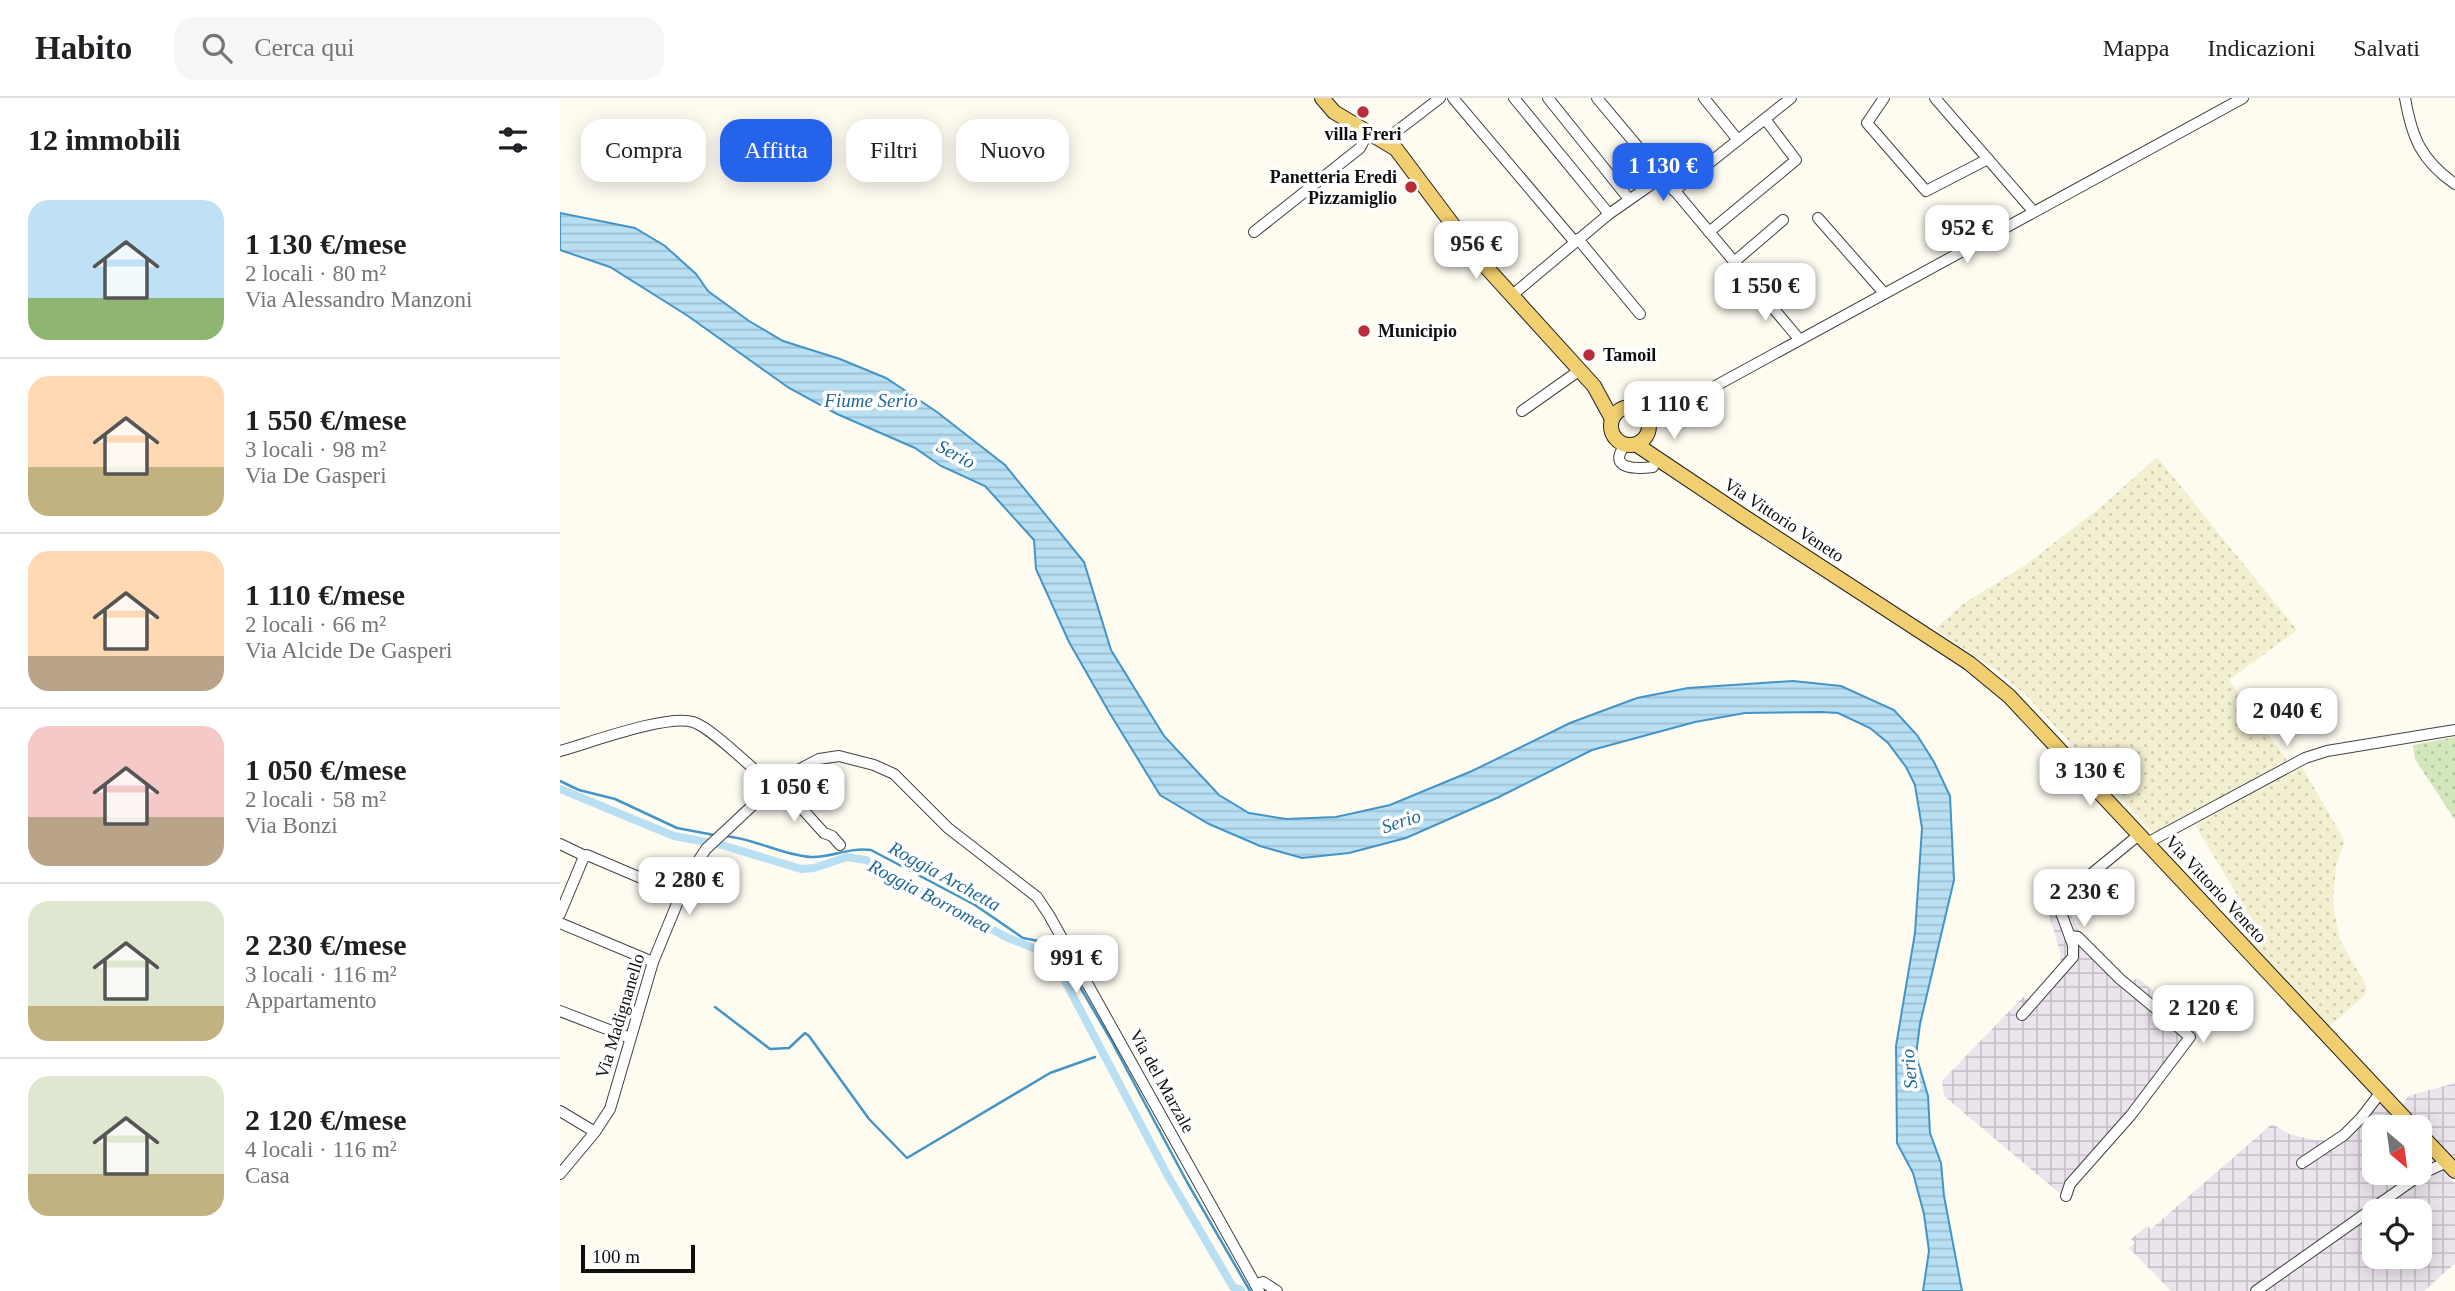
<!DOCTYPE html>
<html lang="it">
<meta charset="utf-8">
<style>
body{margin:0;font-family:"Times New Roman",serif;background:#f6f6f6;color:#202124;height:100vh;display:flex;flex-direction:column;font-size:26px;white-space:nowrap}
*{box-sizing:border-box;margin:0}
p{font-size:23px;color:#757577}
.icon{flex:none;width:38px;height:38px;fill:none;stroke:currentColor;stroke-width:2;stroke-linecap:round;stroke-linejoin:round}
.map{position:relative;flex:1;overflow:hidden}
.side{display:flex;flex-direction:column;background:#fff;width:560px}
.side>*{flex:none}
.hud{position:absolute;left:21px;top:21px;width:665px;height:63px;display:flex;gap:14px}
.needle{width:46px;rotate:151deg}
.buttons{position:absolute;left:1802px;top:1017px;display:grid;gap:14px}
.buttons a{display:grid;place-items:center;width:70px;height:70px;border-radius:14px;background:#fff;box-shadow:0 4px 18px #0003;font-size:35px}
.scale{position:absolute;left:21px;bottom:18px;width:114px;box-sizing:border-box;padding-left:7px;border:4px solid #0f0f0f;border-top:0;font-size:19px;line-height:24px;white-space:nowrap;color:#0f0f0f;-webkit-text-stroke:5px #fff;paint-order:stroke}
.price{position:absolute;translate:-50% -60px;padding:0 16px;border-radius:14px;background:#fff;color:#222;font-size:23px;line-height:46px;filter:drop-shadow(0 2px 4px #0008)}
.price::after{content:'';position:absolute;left:50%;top:42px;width:21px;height:16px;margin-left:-10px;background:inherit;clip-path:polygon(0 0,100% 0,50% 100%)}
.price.selected{background:#2563eb;color:#fff}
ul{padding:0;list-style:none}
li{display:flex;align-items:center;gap:21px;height:175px;padding:0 28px}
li+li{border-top:2px solid #e0e0e0}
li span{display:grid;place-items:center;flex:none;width:196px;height:140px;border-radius:21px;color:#555}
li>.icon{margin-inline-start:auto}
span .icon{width:84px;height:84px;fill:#fffc;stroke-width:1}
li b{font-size:30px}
h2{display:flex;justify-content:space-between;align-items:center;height:84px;padding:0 28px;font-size:30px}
.pill{padding:0 24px;border-radius:21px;background:#fff;box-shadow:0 4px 18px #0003;font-size:24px;line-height:63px}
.pill.selected{background:#2563eb;color:#fff}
header{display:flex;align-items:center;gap:42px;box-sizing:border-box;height:98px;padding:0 35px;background:#fff;border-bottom:2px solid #e0e0e0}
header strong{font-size:33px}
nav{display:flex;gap:38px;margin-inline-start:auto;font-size:24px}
.search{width:490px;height:63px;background:#f6f6f6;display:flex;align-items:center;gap:18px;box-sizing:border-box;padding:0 24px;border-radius:21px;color:#757577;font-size:26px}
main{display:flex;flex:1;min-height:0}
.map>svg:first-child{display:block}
.industrial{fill:url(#industrial-grid);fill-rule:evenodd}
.farmland{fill:url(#farmland-dots)}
.grass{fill:url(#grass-dots)}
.water{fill:url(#water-rules);stroke:#4495c6;stroke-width:2}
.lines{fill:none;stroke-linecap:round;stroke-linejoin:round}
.stream{stroke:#4495c6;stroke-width:2.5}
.canal{stroke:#b9dff3;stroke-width:8}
.minor-casing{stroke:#424242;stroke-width:12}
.major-casing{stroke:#202020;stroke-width:16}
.minor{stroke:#fff;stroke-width:10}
.major{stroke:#f1ce6f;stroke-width:14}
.poi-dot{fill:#b82e38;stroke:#fff;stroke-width:2.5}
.labels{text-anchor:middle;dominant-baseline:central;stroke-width:7;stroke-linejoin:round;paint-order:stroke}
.poi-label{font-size:18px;font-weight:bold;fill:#0f0f0f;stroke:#fff;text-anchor:start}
.street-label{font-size:18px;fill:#0f0f0f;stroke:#fff}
.water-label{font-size:19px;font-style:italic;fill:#1e679a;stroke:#fff}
</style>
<header>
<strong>Habito</strong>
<div class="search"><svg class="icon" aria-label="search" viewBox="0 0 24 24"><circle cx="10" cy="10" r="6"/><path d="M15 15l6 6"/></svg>Cerca qui</div>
<nav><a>Mappa</a><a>Indicazioni</a><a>Salvati</a></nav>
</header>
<main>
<section class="side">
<h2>12 immobili<svg class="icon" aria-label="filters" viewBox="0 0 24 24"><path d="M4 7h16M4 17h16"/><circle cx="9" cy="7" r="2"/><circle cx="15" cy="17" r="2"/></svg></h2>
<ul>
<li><span style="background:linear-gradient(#bfe0f5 70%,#8fb573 0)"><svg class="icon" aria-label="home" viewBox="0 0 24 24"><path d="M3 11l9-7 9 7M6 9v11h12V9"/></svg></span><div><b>1 130 €/mese</b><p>2 locali · 80 m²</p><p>Via Alessandro Manzoni</p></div></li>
<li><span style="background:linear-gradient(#ffd9b3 65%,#c2b280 0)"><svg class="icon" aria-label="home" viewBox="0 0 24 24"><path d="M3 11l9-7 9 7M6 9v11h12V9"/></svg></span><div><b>1 550 €/mese</b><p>3 locali · 98 m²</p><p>Via De Gasperi</p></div></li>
<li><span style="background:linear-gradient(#ffd9b3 75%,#b9a48a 0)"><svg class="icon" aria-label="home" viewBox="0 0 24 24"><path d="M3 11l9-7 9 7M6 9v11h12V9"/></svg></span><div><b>1 110 €/mese</b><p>2 locali · 66 m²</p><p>Via Alcide De Gasperi</p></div></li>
<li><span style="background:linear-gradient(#f6c9c9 65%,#b9a48a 0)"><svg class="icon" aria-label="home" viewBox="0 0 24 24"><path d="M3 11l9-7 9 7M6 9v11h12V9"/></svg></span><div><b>1 050 €/mese</b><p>2 locali · 58 m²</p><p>Via Bonzi</p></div></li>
<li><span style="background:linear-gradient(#dfe7d0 75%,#c2b280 0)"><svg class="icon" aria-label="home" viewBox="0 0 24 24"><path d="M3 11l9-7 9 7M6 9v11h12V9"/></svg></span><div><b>2 230 €/mese</b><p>3 locali · 116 m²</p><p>Appartamento</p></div></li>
<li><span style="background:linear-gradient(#dfe7d0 70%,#c2b280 0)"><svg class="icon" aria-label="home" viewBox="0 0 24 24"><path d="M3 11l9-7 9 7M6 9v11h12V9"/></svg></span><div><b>2 120 €/mese</b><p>4 locali · 116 m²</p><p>Casa</p></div></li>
</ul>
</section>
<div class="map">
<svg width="1895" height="1193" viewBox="0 0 1895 1193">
<defs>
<pattern id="industrial-grid" width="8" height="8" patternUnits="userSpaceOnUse" patternTransform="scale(1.75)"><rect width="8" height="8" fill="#ece4ed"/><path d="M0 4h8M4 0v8" fill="none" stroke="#c9c2ca"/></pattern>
<pattern id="farmland-dots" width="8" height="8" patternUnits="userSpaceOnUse" patternTransform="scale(1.75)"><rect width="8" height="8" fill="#f3f0d2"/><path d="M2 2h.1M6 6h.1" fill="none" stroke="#cfcdb3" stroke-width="1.8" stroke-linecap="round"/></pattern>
<pattern id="grass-dots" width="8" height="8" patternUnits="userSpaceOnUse" patternTransform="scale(1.75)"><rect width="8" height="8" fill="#d4e7bc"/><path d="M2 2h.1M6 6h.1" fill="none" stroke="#b5c5a0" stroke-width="1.8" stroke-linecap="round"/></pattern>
<pattern id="water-rules" width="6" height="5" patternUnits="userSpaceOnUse" patternTransform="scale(1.75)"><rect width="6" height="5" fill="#b9dff3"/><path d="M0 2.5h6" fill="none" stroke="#9ebecf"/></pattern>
</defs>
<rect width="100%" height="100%" fill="#fefbf1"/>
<!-- industrial -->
<g class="industrial">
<polygon points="1500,795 1508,801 1508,812 1518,831 1569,885 1578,880 1642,934 1619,957 1503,1098 1384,998 1382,983 1463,899 1471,901 1501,867 1500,854 1486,806"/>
<polygon points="1895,985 1895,1067 1841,1009 1848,998"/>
<path d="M1820 1003 1843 1029H1815V1074H1860V1047L1895 1085V1165L1864 1193H1611L1569 1150 1575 1145 1571 1141 1587 1128 1591 1131 1712 1026 1729 1036 1754 1042 1781 1043ZM1815 1113H1860V1158H1815Z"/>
</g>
<!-- farmland -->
<g class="farmland">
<polygon points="1597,359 1737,532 1669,582 1727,662 1594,736 1465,596 1433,570 1375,531 1403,506 1464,468 1541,409"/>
<polygon points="1742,669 1785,743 1776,767 1773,806 1780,842 1806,887 1806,896 1768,930 1680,837 1694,825 1635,727"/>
</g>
<!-- grass -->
<polygon class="grass" points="1895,639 1895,722 1855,661 1853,647"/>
<!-- water -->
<polygon class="water" points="0,115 75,130 105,148 136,176 148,193 189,223 223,243 280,261 326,280 377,314 445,367 524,464 551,552 604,638 659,697 689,715 726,721 776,719 830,707 912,673 1010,625 1077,600 1128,590 1233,583 1281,588 1334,612 1357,637 1374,664 1390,698 1394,782 1360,926 1356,957 1368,998 1370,1035 1381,1065 1384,1098 1402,1193 1363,1193 1369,1153 1364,1116 1353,1075 1337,1045 1336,948 1355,835 1362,730 1355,687 1346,669 1328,645 1310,630 1278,615 1260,614 1185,615 1135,624 1032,652 939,699 846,740 789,755 742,760 700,748 649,726 600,697 549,614 509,544 476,471 474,442 425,388 381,368 355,350 277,316 229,290 128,218 50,169 0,152"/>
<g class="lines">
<!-- stream -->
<g class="stream">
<polyline points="0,683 19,692 55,701 117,730 154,737"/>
<path d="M164 738C194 740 221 757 251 759 272 760 288 749 311 752L415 807 463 840 489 845 498 851 551 942 627 1084 690 1193"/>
<polyline points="155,909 210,951 229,950 245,935 249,938 309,1021 347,1060 490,975 535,959"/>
</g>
<!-- canal -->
<polyline class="canal" points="0,691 114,738 162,747 241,771 254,770 287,759 306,762 446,839 488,856 494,862 608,1078 673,1189 681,1192"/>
<!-- minor casing -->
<g class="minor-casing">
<g id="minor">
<polyline points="893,0 1014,143"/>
<polyline points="954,0 1049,116"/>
<polyline points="988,0 1069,101"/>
<polyline points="1037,0 1239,241"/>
<polyline points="1144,0 1178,42"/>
<polyline points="1324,0 1307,25 1366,93 1428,61"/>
<polyline points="1375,0 1473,113"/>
<path d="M1845 0C1852 40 1861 62 1895 86"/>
<polyline points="824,43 880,0"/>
<polyline points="1114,93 1231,0"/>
<polyline points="1258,120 1324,195"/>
<polyline points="694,134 800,50 808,35"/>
<polyline points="1149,134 1236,62 1205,21"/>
<polyline points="1018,141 1080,216"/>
<polyline points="1174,164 1223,122"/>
<polyline points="951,198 1049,116 1102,79"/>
<polyline points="1079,311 1111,310"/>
<polyline points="962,313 1020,272"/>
<polyline points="1090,326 1117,309 1683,0"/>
<path d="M1065 347C1046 372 1078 371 1093 369"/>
<path d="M0 653C29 645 107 616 133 624 150 629 186 665 202 678L212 683"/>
<polyline points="212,683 217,683 259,661 279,658 314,667 334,676 388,730 477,799 489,817 699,1193"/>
<polyline points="217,683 264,735 272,738 280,747"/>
<polyline points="1587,745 1745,660 1767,653 1895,632"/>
<polyline points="0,746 25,758"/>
<polyline points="0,816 23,761 27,757 121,797"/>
<polyline points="0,825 93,864"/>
<polyline points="0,913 70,940"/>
<polyline points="1462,917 1513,859 1513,847 1497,804 1580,736"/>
<polyline points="0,1013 35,1034"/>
<polyline points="1742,1065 1784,1037 1801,1020 1821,994"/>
<polyline points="0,1076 35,1034 50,1011 93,864 121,796 138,763 146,751 208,693 212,683"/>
<polyline points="1506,1098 1510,1086 1571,1017 1630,939 1560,881 1518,839 1510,838"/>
<polyline points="695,1186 703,1184 717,1193"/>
<polyline points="1696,1193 1863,1075 1887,1064"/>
</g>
</g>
<!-- major casing -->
<g class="major-casing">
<g id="major">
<polyline points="762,0 774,14 836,51 917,159 1034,288 1052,321"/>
<circle cx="1070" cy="328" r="19"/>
<polyline points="1077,347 1183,418 1409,565 1449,598 1853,1029"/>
<polyline points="1860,1036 1895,1073"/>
</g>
</g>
<!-- minor -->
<use href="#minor" class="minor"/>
<!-- major -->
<use href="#major" class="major"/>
</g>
<!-- markers -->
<g class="poi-dot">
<circle cx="803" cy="14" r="7"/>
<circle cx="851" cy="89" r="7"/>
<circle cx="804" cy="233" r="7"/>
<circle cx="1029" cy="257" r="7"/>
</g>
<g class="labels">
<!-- poi labels -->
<g class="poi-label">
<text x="803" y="36" text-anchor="middle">villa Freri</text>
<text x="837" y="79" text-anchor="end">Panetteria Eredi<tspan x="837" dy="21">Pizzamiglio</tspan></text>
<text x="818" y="233">Municipio</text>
<text x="1043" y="257">Tamoil</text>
</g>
<!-- street labels -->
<g class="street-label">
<text transform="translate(1224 422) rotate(33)">Via Vittorio Veneto</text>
<text transform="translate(1656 791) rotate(47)">Via Vittorio Veneto</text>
<text transform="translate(60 918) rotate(-73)">Via Madignanello</text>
<text transform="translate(602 983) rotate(61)">Via del Marzale</text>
</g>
<!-- water labels -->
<g class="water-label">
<text x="311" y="302">Fiume Serio</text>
<text transform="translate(396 356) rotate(28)">Serio</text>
<text transform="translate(841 723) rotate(-18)">Serio</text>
<text transform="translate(385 778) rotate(29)">Roggia Archetta</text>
<text transform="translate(370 798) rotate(28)">Roggia Borromea</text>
<text transform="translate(1349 971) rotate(-95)">Serio</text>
</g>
</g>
</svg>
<div class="buttons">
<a><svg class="needle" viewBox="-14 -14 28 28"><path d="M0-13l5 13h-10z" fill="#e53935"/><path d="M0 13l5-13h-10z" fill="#757577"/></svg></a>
<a><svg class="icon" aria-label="locate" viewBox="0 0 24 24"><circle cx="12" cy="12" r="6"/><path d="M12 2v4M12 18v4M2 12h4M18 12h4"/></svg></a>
</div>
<div class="scale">100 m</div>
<b class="price selected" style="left:1103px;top:105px">1 130 €</b>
<b class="price" style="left:1407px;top:167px">952 €</b>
<b class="price" style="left:916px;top:183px">956 €</b>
<b class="price" style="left:1205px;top:225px">1 550 €</b>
<b class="price" style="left:1114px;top:343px">1 110 €</b>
<b class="price" style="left:1727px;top:650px">2 040 €</b>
<b class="price" style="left:1530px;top:710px">3 130 €</b>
<b class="price" style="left:234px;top:726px">1 050 €</b>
<b class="price" style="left:129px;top:819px">2 280 €</b>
<b class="price" style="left:1524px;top:831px">2 230 €</b>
<b class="price" style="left:516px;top:897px">991 €</b>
<b class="price" style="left:1643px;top:947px">2 120 €</b>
<div class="hud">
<a class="pill">Compra</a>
<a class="pill selected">Affitta</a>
<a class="pill">Filtri</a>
<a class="pill">Nuovo</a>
</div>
</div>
</main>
